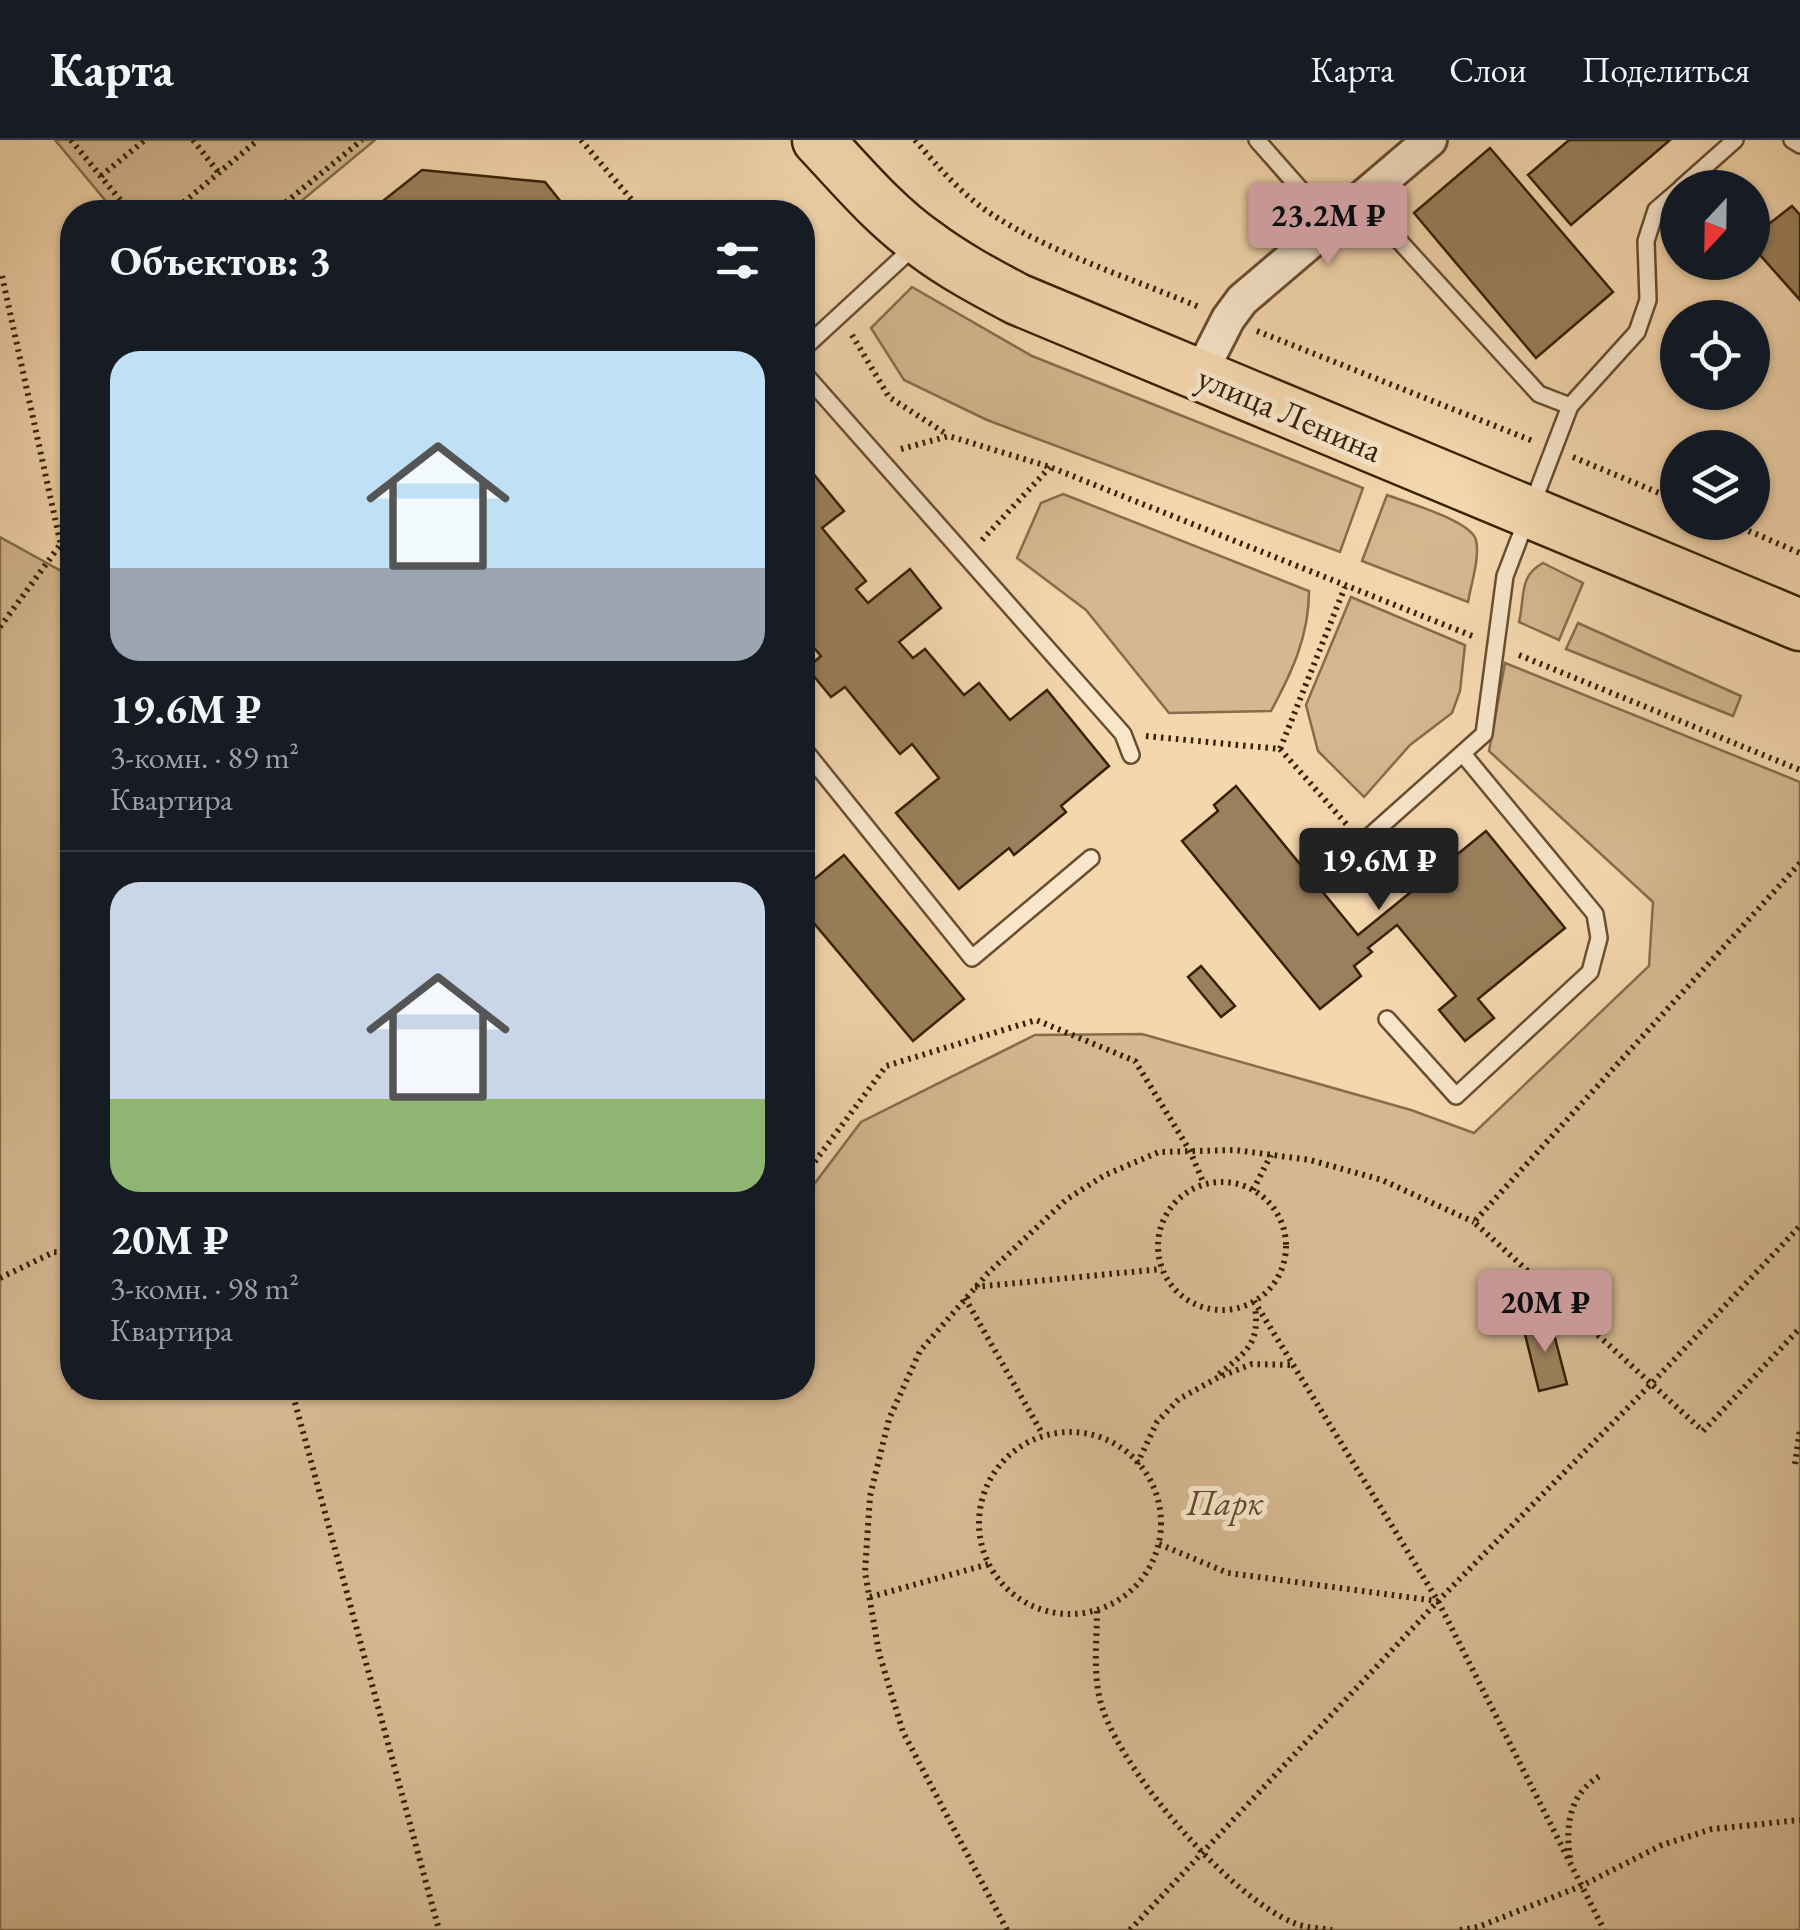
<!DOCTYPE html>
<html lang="ru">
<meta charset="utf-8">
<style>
body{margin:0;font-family:"EB Garamond",serif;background:#20242c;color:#f1f3f6;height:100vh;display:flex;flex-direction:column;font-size:38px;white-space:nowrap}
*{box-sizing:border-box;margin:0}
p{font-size:32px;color:#9ea1a6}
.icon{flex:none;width:55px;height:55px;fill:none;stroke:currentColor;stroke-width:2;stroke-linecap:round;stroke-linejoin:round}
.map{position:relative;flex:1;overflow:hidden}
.sheet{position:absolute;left:60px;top:60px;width:755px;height:1200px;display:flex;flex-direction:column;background:#171b24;border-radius:40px;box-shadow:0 2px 8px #0004}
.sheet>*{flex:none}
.needle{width:65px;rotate:202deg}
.controls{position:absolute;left:1660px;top:30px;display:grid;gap:20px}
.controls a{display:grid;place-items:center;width:110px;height:110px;border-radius:50%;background:#171b24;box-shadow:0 2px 8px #0004;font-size:50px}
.price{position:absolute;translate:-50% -85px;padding:0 22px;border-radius:10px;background:#c59692;color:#111;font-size:32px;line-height:65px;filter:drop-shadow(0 2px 5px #0008)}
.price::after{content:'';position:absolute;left:50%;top:60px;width:30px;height:22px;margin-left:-15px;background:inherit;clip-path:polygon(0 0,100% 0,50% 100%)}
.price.current{background:#222;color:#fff}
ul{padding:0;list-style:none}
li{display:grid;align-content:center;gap:20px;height:530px;padding:0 50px}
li+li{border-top:2px solid #363941}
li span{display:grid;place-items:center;height:310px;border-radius:30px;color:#555}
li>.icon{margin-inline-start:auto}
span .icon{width:180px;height:180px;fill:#fffc;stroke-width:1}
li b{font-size:42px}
h2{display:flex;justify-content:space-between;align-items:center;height:120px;padding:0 50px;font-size:42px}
header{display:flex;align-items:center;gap:60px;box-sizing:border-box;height:140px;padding:0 50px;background:#171b24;border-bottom:2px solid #363941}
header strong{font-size:48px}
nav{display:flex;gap:55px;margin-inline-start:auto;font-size:35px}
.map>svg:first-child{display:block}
.green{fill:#d5b891;stroke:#876c4c;stroke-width:2.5}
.building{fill:#9b805d;stroke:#392106;stroke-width:2.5}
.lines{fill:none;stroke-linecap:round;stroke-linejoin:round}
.service-casing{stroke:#684e30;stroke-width:20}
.minor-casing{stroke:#684e30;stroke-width:38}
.primary-casing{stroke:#392106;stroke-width:55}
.path{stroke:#392106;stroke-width:6;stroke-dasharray:2.5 5;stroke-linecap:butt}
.service{stroke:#f8e5ca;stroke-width:15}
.minor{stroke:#f8e5ca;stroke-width:32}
.primary{stroke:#f5d7ae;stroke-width:50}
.labels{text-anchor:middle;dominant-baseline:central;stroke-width:10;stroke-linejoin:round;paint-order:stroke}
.street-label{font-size:35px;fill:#392106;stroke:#f8e5ca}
.park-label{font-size:35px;font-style:italic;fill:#604729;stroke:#f8e5ca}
</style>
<header>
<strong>Карта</strong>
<nav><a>Карта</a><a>Слои</a><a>Поделиться</a></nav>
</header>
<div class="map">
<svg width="1800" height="1790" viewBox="0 0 1800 1790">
<rect width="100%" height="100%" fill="#f5d7ae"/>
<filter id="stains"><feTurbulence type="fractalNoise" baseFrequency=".002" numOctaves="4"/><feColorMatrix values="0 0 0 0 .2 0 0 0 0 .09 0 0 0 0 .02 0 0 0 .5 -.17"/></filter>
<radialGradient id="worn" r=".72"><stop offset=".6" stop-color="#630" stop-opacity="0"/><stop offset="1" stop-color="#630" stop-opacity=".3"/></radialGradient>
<!-- green -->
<g class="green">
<polygon points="55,0 375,0 288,72 115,72"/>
<polygon points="912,147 1032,216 1363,348 1340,412 987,280 904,240 871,188"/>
<path d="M1063 354 1309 451C1309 496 1292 532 1271 571L1169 573 1086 470 1017 418 1041 363Z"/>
<path d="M1387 355C1406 362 1471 381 1476 400 1480 418 1471 444 1468 462L1362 421Z"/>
<polygon points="0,397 72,437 72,1248 802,1248 803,1059 861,982 1035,895 1142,894 1411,970 1474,993 1649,826 1653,762 1489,611 1505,523 1800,642 1800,1790 0,1790"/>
<path d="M1543 423 1583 443 1559 500 1519 482C1525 459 1518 436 1543 423Z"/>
<polygon points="1351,457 1465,505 1460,551 1452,573 1410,605 1364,657 1318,611 1306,565"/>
<polygon points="1578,483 1741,556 1733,576 1566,509"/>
</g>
<!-- building -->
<g class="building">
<polygon points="1569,0 1670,0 1571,85 1528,35"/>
<polygon points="1490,8 1613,152 1536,218 1414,73"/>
<polygon points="422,30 545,42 569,72 369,72"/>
<polygon points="1792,66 1800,75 1800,160 1752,106 1752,97"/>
<polygon points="802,320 844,371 822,388 866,441 856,449 868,463 910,429 941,468 899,502 913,518 925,509 964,555 979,543 1010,580 1047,550 1109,626 1061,666 1066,672 1014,715 1009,708 959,749 896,673 939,638 912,604 900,614 845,547 831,557 807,528 821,516 802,494"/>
<polygon points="1236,646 1358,795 1486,691 1565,788 1478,859 1494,878 1465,901 1439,870 1456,856 1397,785 1368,808 1372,812 1354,826 1361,836 1320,869 1182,701 1218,671 1214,665"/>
<polygon points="844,715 964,859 913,901 802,769 802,749"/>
<polygon points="1201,826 1235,866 1221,877 1188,837"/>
<polygon points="1550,1179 1567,1244 1539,1251 1523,1186"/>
</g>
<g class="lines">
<!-- service casing -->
<g class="service-casing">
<g id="service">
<polyline points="1257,0 1331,84"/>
<polyline points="1792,0 1800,5"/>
<polyline points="1681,48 1735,0"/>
<polyline points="1361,59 1539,254 1570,266"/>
<polyline points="802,210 917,104"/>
<polyline points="802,231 1123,594 1131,615"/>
<polyline points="802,607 972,818 1091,718"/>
<polyline points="1362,703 1484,594 1505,436 1570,266 1637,192 1648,160 1646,101 1656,70 1678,51"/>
<polyline points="1387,879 1456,956 1590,832 1599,798 1595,774 1463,614"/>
</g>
</g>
<!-- minor casing -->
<g class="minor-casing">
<polyline id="minor" points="1199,236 1228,179 1242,160 1430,0"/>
</g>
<!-- primary casing -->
<g class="primary-casing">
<path id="primary" d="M818 0C851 35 884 75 924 103 953 125 985 142 1017 159L1800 485"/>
</g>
<!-- path -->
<g class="path">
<polyline points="71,0 130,72"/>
<polyline points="193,0 219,33"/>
<polyline points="581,0 642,72"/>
<path d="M915 0C938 27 963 56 993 75 1049 112 1136 140 1199 167"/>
<polyline points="101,36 145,0"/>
<polyline points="172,72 258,0"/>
<polyline points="274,72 362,0"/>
<polyline points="2,136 72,456"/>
<polyline points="1257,191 1533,301"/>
<polyline points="852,195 889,257 948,295"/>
<polyline points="901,309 949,296 1050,327 1475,497"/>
<polyline points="1573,317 1678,361"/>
<polyline points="1728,382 1800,413"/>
<polyline points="982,400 1050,327"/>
<polyline points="0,487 60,405"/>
<polyline points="1519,515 1800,630"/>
<polyline points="1146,596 1280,609 1345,447"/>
<polyline points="1280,609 1348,686"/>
<polyline points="1800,723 1474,1082 1703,1291 1800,1188"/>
<polyline points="802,1029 813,1024 886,926 1036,880 1135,921 1190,1011 1204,1044"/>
<circle cx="1222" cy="1106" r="64"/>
<polyline points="1253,1050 1271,1015"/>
<polyline points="0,1138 54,1112 72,1113"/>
<polyline points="975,1147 1162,1129"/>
<polyline points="965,1158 1043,1295"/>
<polyline points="1254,1161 1438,1461 1604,1790"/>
<path d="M1219 1234C1246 1212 1260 1204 1255 1167"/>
<polyline points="291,1248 439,1790"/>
<circle cx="1070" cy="1383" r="91"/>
<polyline points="1137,1324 1157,1282 1179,1259 1219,1237 1252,1224 1290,1225"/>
<polyline points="1795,1324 1800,1290"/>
<polyline points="1159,1404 1228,1433 1437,1461"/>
<polyline points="870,1457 989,1424"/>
<path d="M1097 1471C1097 1502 1092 1539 1103 1570 1126 1636 1229 1756 1294 1783 1305 1788 1320 1788 1332 1790"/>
<path d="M1570 1718C1565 1683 1570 1652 1603 1634"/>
<polyline points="1007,1790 903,1592 879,1513 865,1432 870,1356 889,1279 920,1211 988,1133 1067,1059 1105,1035 1159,1012 1235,1010 1310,1020 1382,1040 1474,1082"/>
<polyline points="1130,1790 1438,1461 1652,1243 1800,1086"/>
<polyline points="1460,1790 1478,1787 1581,1746 1662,1705 1712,1689 1800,1680"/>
</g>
<!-- service -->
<use href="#service" class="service"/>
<!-- minor -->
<use href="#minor" class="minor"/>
<!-- primary -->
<use href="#primary" class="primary"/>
</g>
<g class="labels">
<!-- street labels -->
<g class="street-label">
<text transform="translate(1290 273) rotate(23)">улица Ленина</text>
</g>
<!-- park labels -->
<g class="park-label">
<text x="1225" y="1362">Парк</text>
</g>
</g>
<rect width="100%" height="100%" filter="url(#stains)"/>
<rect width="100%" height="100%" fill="url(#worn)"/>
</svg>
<div class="controls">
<a><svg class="needle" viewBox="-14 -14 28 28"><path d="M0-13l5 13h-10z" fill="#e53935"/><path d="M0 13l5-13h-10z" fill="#9ea1a6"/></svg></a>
<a><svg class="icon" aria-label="locate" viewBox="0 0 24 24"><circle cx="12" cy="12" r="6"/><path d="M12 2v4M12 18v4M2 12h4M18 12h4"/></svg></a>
<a><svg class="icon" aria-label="layers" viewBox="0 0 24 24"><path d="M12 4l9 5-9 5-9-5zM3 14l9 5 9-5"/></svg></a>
</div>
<b class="price" style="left:1328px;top:128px">23.2M ₽</b>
<b class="price current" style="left:1379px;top:773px">19.6M ₽</b>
<b class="price" style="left:1545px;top:1215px">20M ₽</b>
<section class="sheet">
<h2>Объектов: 3<svg class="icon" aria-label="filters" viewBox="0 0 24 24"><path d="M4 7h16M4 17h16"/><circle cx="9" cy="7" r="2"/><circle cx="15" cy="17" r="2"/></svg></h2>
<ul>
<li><span style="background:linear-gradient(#bfe0f5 70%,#9aa5b1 0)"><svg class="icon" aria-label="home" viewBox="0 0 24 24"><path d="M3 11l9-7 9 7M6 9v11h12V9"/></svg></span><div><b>19.6M ₽</b><p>3-комн. · 89 m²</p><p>Квартира</p></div></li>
<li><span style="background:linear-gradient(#c9d6e8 70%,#8fb573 0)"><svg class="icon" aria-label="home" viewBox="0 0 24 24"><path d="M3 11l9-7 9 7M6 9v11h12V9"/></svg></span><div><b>20M ₽</b><p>3-комн. · 98 m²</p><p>Квартира</p></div></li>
</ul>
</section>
</div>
